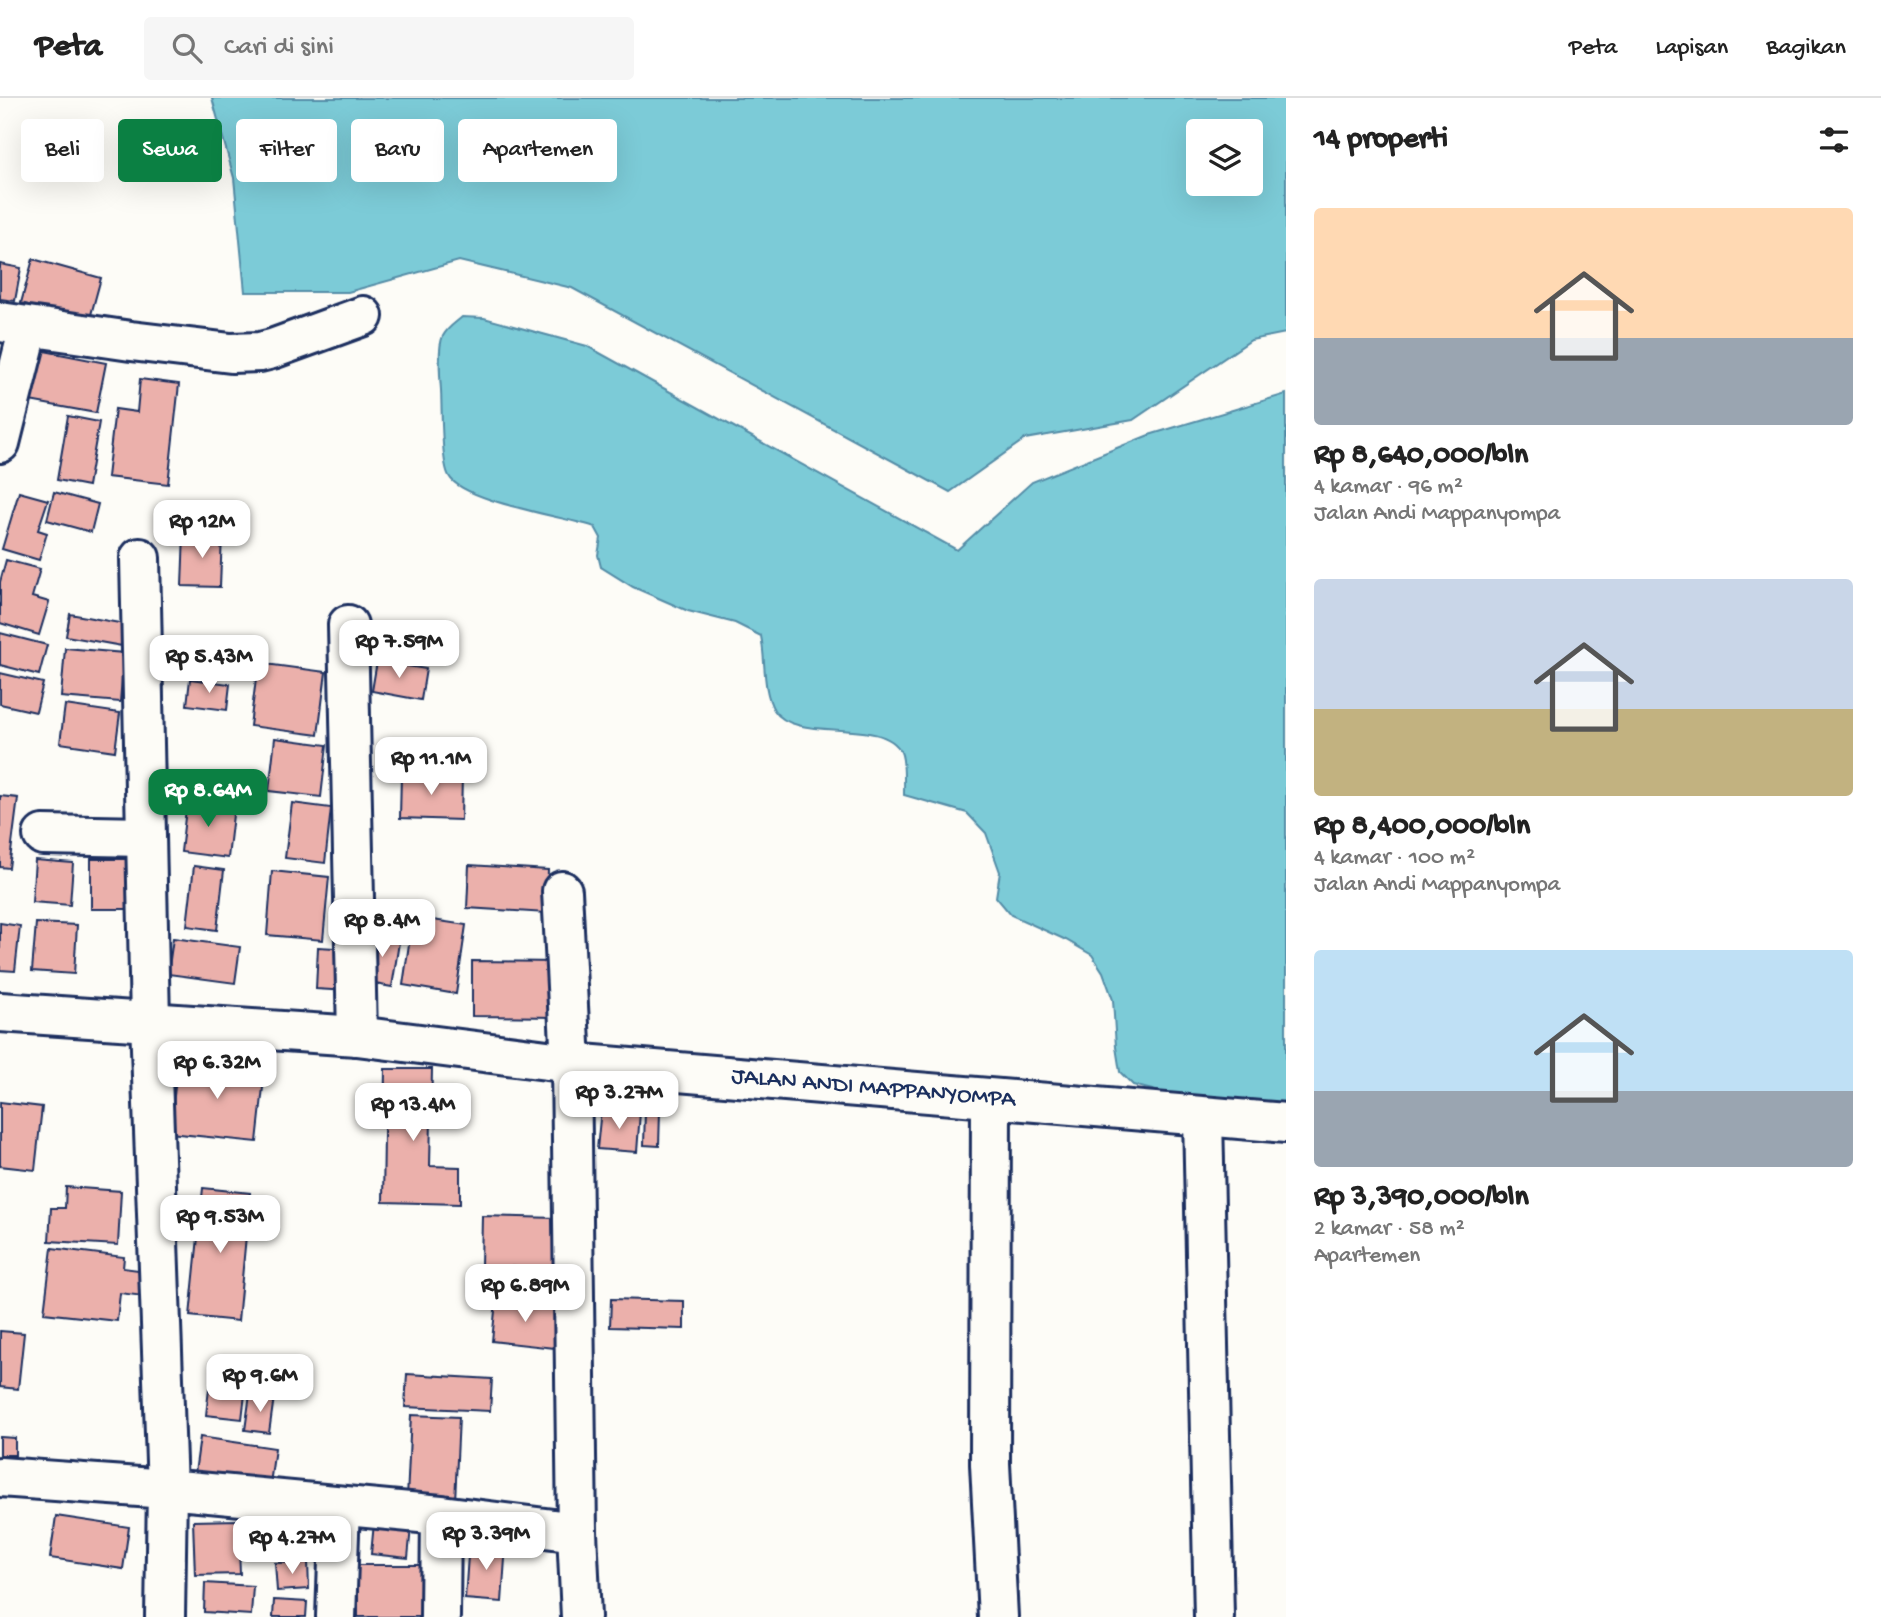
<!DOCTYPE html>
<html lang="id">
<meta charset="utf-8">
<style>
body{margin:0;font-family:"Gochi Hand",sans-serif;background:#f6f6f6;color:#222;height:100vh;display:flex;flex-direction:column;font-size:26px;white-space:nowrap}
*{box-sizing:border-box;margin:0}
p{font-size:23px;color:#767676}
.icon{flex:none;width:38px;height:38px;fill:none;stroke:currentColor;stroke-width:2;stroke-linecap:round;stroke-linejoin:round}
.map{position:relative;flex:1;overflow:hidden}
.side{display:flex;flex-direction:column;background:#fff;width:595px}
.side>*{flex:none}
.guide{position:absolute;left:21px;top:21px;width:665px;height:63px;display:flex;gap:14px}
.fabs{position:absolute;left:1186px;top:21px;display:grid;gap:14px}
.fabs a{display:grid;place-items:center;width:77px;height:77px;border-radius:7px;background:#fff;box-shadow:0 7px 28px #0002;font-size:35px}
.price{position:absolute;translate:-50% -60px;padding:0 16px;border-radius:14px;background:#fff;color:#222;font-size:23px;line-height:46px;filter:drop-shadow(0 2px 4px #0008)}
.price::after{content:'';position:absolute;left:50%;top:42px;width:21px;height:16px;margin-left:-10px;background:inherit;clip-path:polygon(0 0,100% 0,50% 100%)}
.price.selected{background:#0b8043;color:#fff}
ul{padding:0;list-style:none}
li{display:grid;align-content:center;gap:14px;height:371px;padding:0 28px}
li span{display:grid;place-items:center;height:217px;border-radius:7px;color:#555}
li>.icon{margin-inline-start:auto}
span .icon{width:126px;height:126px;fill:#fffc;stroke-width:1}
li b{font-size:30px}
h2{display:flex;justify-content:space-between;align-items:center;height:84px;padding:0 28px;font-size:30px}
.pill{padding:0 24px;border-radius:7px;background:#fff;box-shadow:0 7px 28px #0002;font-size:24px;line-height:63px}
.pill.selected{background:#0b8043;color:#fff}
header{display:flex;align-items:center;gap:42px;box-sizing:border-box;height:98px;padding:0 35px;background:#fff;border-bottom:2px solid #e0e0e0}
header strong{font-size:33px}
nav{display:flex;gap:38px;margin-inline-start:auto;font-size:24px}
.search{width:490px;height:63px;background:#f6f6f6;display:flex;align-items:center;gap:18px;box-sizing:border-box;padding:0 24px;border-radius:7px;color:#767676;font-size:26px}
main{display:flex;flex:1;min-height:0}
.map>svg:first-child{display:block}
.water{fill:#7ccbd7;stroke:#558da7;stroke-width:2;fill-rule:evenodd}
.building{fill:#ebb0ab;stroke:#1b2f5e;stroke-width:2}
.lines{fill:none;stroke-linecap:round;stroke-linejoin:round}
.minor-casing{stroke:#1b2f5e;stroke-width:44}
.minor{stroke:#fdfcf7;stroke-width:38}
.labels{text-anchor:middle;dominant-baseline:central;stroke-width:6;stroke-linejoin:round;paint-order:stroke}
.street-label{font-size:24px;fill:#1b2f5e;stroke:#fdfcf7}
</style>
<header>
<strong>Peta</strong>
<div class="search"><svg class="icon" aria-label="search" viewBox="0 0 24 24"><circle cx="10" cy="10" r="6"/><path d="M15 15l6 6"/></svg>Cari di sini</div>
<nav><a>Peta</a><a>Lapisan</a><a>Bagikan</a></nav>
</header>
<main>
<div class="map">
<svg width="1286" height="1519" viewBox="0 0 1286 1519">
<rect width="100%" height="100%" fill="#fdfcf7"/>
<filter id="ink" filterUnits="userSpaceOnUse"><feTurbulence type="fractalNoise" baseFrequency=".0143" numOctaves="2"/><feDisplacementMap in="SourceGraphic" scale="14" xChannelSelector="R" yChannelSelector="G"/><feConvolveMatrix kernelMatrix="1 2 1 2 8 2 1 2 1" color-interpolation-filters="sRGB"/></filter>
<g filter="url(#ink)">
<!-- water -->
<g class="water">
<path d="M212 0H1286V235L1251 242 1133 322 1025 341 950 394 572 190 459 163 348 194H245L234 80ZM1251 33V86H1199V33Z"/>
<path d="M462 219 484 220 587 248 957 452 1032 384 1149 337 1286 296V1007L1164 995 1133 987 1120 974 1116 949 1113 902 1103 874 1092 857 1066 842 1011 817 996 799 1000 774 986 735 967 715 904 697C904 687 905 662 901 654 883 617 795 646 774 612 762 591 766 562 761 538L735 525 688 513 633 489 601 469 598 457 601 440 595 429C565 419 462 403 449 378 441 364 442 309 441 292 440 280 438 247 443 238 447 230 455 225 462 219Z"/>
</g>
<!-- building -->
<g class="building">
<polygon points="33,161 101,180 89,224 21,205"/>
<polygon points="0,166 21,170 15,203 0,201"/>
<polygon points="34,251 106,265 96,315 24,302"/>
<polygon points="140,281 179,286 168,386 107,379 115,311 137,314"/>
<polygon points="68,318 99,324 88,388 57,382"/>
<polygon points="19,394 48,402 38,432 47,435 39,462 2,451"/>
<polygon points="54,394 98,406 91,434 47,422"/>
<polygon points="184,435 222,436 220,489 182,488"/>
<polygon points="6,462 40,471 32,499 49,504 39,537 0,525 0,484"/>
<polygon points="70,516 125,526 122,548 66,538"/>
<polygon points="0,535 47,547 39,577 0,567"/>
<polygon points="65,550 124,555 120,604 61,599"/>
<polygon points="377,563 426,571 421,602 372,593"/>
<polygon points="258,565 326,574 318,637 250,628"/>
<polygon points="0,575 43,585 36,614 0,606"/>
<polygon points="190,581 230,586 227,612 187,607"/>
<polygon points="65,607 120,615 115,653 60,645"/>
<polygon points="275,640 327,647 321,699 269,693"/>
<polygon points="401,676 462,678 461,722 400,720"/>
<polygon points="0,698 18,700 9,770 0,769"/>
<polygon points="187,702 234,708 228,760 181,754"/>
<polygon points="292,705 331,710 325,765 285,760"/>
<rect x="91" y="761" width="42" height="50"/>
<polygon points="35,762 73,765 70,807 32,804"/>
<polygon points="469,767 548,772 546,815 467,810"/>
<polygon points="194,768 224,772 217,832 187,828"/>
<polygon points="272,773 329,779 323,842 267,837"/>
<polygon points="413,819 466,827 456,896 403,887"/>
<polygon points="0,825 20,828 15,873 0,872"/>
<polygon points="36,825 77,827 74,876 32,873"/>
<polygon points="373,833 400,838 392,889 364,884"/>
<polygon points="173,840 240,849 235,885 168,876"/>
<polygon points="318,849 351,851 348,893 316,891"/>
<polygon points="472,863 557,864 557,919 472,918"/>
<polygon points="178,961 265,971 257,1044 170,1035"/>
<polygon points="385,971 432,971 430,1068 460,1069 460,1106 383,1104"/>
<polygon points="0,1004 42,1009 35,1072 0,1068"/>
<polygon points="601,1011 640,1014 637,1054 597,1051"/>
<polygon points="645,1013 660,1013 659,1048 644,1047"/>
<polygon points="66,1089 121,1093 118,1147 49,1143 51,1110 65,1110"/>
<polygon points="203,1090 250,1095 238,1223 190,1218"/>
<polygon points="482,1118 557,1120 555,1170 481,1168"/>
<polygon points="52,1150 124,1159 123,1170 146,1173 143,1198 120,1195 117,1223 44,1215"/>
<polygon points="611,1201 684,1203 684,1231 610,1229"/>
<polygon points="496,1203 559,1210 554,1250 492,1243"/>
<polygon points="0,1233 24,1235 18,1291 0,1289"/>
<polygon points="407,1276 492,1281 490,1313 405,1309"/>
<polygon points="209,1291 245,1296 242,1321 206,1317"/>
<polygon points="250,1296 274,1299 269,1335 245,1332"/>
<polygon points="411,1317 459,1319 455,1403 407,1400"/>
<polygon points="0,1339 15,1340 15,1357 0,1357"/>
<polygon points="200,1339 275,1350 270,1386 195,1375"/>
<polygon points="56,1418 129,1429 123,1471 50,1460"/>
<polygon points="238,1422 240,1476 195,1477 193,1423"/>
<polygon points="276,1424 310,1427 308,1457 272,1454"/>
<polygon points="374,1425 411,1429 408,1460 371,1456"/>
<polygon points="469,1443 506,1446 502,1504 465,1501"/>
<polygon points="308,1464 309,1491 277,1493 275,1465"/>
<rect x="358" y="1467" width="65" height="52"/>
<polygon points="205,1485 253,1488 251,1517 204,1514"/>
<polygon points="274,1502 307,1504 306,1519 273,1519"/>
</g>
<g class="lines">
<!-- minor casing -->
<g class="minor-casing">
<g id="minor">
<polyline points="0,224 131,243 231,255 260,254 272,251 363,218"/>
<polyline points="0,345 29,229"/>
<polyline points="140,460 150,923 167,1391 441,1417 577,1434 571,965 562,793"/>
<polyline points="348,527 357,938"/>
<polyline points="43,737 145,739"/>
<path id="s1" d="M0 914 357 938 571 965 1286 1025"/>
<polyline points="991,1001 990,1366 998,1519"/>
<polyline points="1203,1019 1214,1519"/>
<polyline points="0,1379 167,1391 165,1519"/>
<polyline points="577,1434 581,1519"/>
<polyline points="336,1519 340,1408"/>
<polyline points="440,1519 441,1417"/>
</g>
</g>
<!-- minor -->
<use href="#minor" class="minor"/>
</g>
</g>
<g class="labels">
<!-- street labels -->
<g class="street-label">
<text stroke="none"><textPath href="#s1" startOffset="877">JALAN ANDI MAPPANYOMPA</textPath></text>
</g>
</g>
</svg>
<div class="fabs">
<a><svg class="icon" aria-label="layers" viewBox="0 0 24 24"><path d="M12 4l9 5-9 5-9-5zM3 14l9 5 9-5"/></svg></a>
</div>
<b class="price" style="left:202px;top:462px">Rp 12M</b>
<b class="price" style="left:399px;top:582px">Rp 7.59M</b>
<b class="price" style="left:209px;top:597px">Rp 5.43M</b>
<b class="price" style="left:431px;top:699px">Rp 11.1M</b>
<b class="price selected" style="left:208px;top:731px">Rp 8.64M</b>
<b class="price" style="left:382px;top:861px">Rp 8.4M</b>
<b class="price" style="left:217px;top:1003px">Rp 6.32M</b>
<b class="price" style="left:619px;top:1033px">Rp 3.27M</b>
<b class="price" style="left:413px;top:1045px">Rp 13.4M</b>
<b class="price" style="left:220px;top:1157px">Rp 9.53M</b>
<b class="price" style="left:525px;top:1226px">Rp 6.89M</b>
<b class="price" style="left:260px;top:1316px">Rp 9.6M</b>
<b class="price" style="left:486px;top:1474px">Rp 3.39M</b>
<b class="price" style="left:292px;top:1478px">Rp 4.27M</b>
<div class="guide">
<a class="pill">Beli</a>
<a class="pill selected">Sewa</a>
<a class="pill">Filter</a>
<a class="pill">Baru</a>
<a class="pill">Apartemen</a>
</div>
</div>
<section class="side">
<h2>14 properti<svg class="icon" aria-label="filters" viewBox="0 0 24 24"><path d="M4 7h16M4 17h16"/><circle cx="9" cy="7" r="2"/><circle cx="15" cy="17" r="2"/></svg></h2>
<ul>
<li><span style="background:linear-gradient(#ffd9b3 60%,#9aa5b1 0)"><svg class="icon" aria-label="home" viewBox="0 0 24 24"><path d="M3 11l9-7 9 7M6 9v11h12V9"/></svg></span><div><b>Rp 8,640,000/bln</b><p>4 kamar · 96 m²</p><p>Jalan Andi Mappanyompa</p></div></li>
<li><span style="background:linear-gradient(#c9d6e8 60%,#c2b280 0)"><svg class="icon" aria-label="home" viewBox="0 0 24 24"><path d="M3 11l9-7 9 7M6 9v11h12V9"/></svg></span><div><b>Rp 8,400,000/bln</b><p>4 kamar · 100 m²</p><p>Jalan Andi Mappanyompa</p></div></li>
<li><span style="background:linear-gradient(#bfe0f5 65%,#9aa5b1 0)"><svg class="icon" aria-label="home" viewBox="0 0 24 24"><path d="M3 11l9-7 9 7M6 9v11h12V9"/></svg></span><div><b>Rp 3,390,000/bln</b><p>2 kamar · 58 m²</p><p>Apartemen</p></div></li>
</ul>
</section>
</main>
